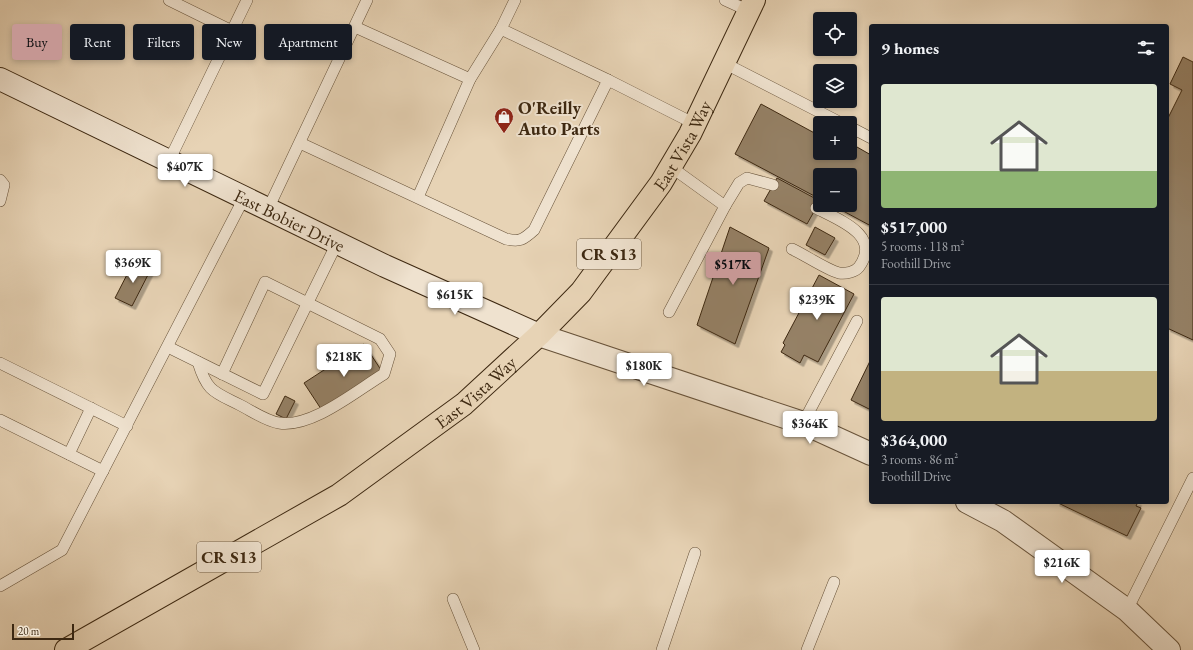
<!DOCTYPE html>
<meta charset="utf-8">
<style>
body{margin:0;font-family:"EB Garamond",serif;background:#20242c;color:#f1f3f6;height:100vh;display:flex;flex-direction:column;font-size:15px;white-space:nowrap}
*{box-sizing:border-box;margin:0}
p{font-size:13px;color:#9ea1a6}
.icon{flex:none;width:22px;height:22px;fill:none;stroke:currentColor;stroke-width:2;stroke-linecap:round;stroke-linejoin:round}
.map{position:relative;flex:1;overflow:hidden}
.side{position:absolute;left:869px;top:24px;width:300px;height:480px;display:flex;flex-direction:column;background:#171b24;border-radius:4px;box-shadow:0 2px 6px #0003}
.side>*{flex:none}
.banner{position:absolute;left:12px;top:24px;width:380px;height:36px;display:flex;gap:8px}
.controls{position:absolute;left:813px;top:12px;display:grid;gap:8px}
.controls a{display:grid;place-items:center;width:44px;height:44px;border-radius:4px;background:#171b24;box-shadow:0 2px 6px #0003;font-size:20px}
.scale{position:absolute;left:12px;bottom:10px;width:62px;box-sizing:border-box;padding-left:4px;border:2px solid #3d2811;border-top:0;font-size:11px;line-height:14px;white-space:nowrap;color:#3d2811;-webkit-text-stroke:3px #efe2cf;paint-order:stroke}
.price{position:absolute;translate:-50% -34px;padding:0 9px;border-radius:4px;background:#fff;color:#222;font-size:13px;line-height:26px;filter:drop-shadow(0 1px 2px #0008)}
.price::after{content:'';position:absolute;left:50%;top:24px;width:12px;height:9px;margin-left:-6px;background:inherit;clip-path:polygon(0 0,100% 0,50% 100%)}
.price.current{background:#c59692;color:#111}
ul{padding:0;list-style:none}
li{display:grid;align-content:center;gap:8px;height:212px;padding:0 12px}
li+li{border-top:1px solid #363941}
li span{display:grid;place-items:center;height:124px;border-radius:4px;color:#555}
li>.icon{margin-inline-start:auto}
span .icon{width:72px;height:72px;fill:#fffc;stroke-width:1}
li b{font-size:17px}
h2{display:flex;justify-content:space-between;align-items:center;height:48px;padding:0 12px;font-size:17px}
.tag{padding:0 14px;border-radius:4px;background:#171b24;box-shadow:0 2px 6px #0003;font-size:14px;line-height:36px}
.tag.current{background:#c59692;color:#111}
.map>svg:first-child{display:block}
.building{fill:#958166;stroke:#3d2811;filter:url(#shadow)}
.lines{fill:none;stroke-linecap:round;stroke-linejoin:round}
.service-casing{stroke:#68533a;stroke-width:12}
.tertiary-casing{stroke:#68533a;stroke-width:24}
.secondary-casing{stroke:#3d2811;stroke-width:24}
.primary-casing{stroke:#3d2811;stroke-width:24}
.service{stroke:#efe2cf;stroke-width:11}
.tertiary{stroke:#efe2cf;stroke-width:22}
.secondary{stroke:#efe2cf;stroke-width:22}
.primary{stroke:#e7d3b5;stroke-width:22}
.labels{text-anchor:middle;dominant-baseline:central;stroke-width:4;stroke-linejoin:round;paint-order:stroke}
.shield{fill:#efe2cf;stroke:#72604a;stroke-width:1}
.shield-label{font-size:17px;font-weight:bold;fill:#3d2811}
.poi-label{font-size:18px;font-weight:bold;fill:#3d2811;stroke:#efe2cf;text-anchor:start}
.street-label{font-size:18px;fill:#3d2811;stroke:#efe2cf}
</style>
<div class="map">
<svg width="1193" height="650" viewBox="0 0 1193 650">
<defs>
<filter id="shadow"><feDropShadow dx="3.5" dy="3.5" stdDeviation="0" flood-color="#0004"/></filter>
</defs>
<rect width="100%" height="100%" fill="#e7d3b5"/>
<filter id="stains"><feTurbulence type="fractalNoise" baseFrequency=".005" numOctaves="4"/><feColorMatrix values="0 0 0 0 .2 0 0 0 0 .09 0 0 0 0 .02 0 0 0 .5 -.17"/></filter>
<radialGradient id="worn" r=".72"><stop offset=".6" stop-color="#630" stop-opacity="0"/><stop offset="1" stop-color="#630" stop-opacity=".3"/></radialGradient>
<!-- building -->
<g class="building">
<polygon points="1183,57 1193,62 1193,340 1167,328 1167,120 1182,90 1170,84"/>
<polygon points="761,104 820,136 820,153 850,153 850,143 871,155 871,226 832,205 850,205 850,175 820,175 820,199 735,154"/>
<polygon points="777,178 820,201 807,224 764,201"/>
<polygon points="730,227 769,248 735,344 697,325"/>
<polygon points="815,227 835,238 825,255 806,245"/>
<polygon points="134,261 151,269 132,306 115,298"/>
<polygon points="819,275 854,294 818,362 804,355 800,363 781,352 785,345 783,343"/>
<polygon points="364,344 383,373 323,412 304,383"/>
<polygon points="871,359 871,410 851,400"/>
<polygon points="285,396 295,401 286,419 276,414"/>
<polygon points="1056,502 1138,502 1136,506 1141,508 1127,536"/>
</g>
<g class="lines">
<!-- service casing -->
<g class="service-casing">
<g id="service">
<polyline points="169,0 232,31"/>
<polyline points="515,0 501,29 608,80"/>
<polyline points="725,0 749,11"/>
<polyline points="355,27 470,79"/>
<polyline points="724,63 841,123"/>
<polyline points="850,127 871,138"/>
<path d="M300 143 506 239C520 242 523 240 534 230L608 80 695 124"/>
<polyline points="169,161 247,0"/>
<polyline points="0,180 4,185 0,201"/>
<polyline points="418,197 470,79 501,29"/>
<polyline points="725,206 739,183 747,178 773,185"/>
<polyline points="268,209 367,0"/>
<path d="M792 249C805 255 827 270 839 273 846 274 855 272 859 267 882 235 839 220 816 208"/>
<polyline points="669,312 725,206 671,167"/>
<polyline points="168,347 263,394 337,243"/>
<path d="M198 362C207 392 214 392 240 405 252 411 266 421 279 423 312 428 356 391 384 374L390 354 380 339 265 282 222 374"/>
<polyline points="0,363 127,426"/>
<polyline points="0,420 103,471"/>
<polyline points="803,423 857,321"/>
<polyline points="69,454 91,408"/>
<polyline points="0,586 62,550 244,198"/>
<polyline points="453,599 474,650"/>
<polyline points="1127,610 1193,478"/>
<polyline points="662,650 695,553"/>
<polyline points="807,650 834,582"/>
</g>
</g>
<!-- tertiary casing -->
<g class="tertiary-casing">
<g id="tertiary">
<polyline points="539,335 803,423 871,454"/>
<polyline points="967,502 1003,521 1127,610 1169,650"/>
</g>
</g>
<!-- secondary casing -->
<g class="secondary-casing">
<g id="secondary">
<path id="s1" d="M0 79 385 266 539 335"/>
</g>
</g>
<!-- primary casing -->
<g class="primary-casing">
<g id="primary">
<path id="s2" d="M66 650 339 495 464 404 539 335 581 292 661 183 690 134 754 0"/>
</g>
</g>
<!-- service -->
<use href="#service" class="service"/>
<!-- tertiary -->
<use href="#tertiary" class="tertiary"/>
<!-- secondary -->
<use href="#secondary" class="secondary"/>
<!-- primary -->
<use href="#primary" class="primary"/>
</g>
<!-- icons -->
<defs>
<g id="shop-pin" transform="scale(1)"><path d="M0 17L-7.5 6A9.5 9.5 0 1 1 7.5 6Z" fill="#8f2418" stroke="#efe2cf"/><path d="M-5-2.5h2.3a2.7 3.5 0 0 1 5.4 0H5L5.5 6h-11ZM-1.5-2.5h3a1.5 2.3 0 0 0-3 0Z" fill="#fff"/></g>
</defs>
<g fill-rule="evenodd">
<use href="#shop-pin" x="504" y="117"/>
</g>
<g class="labels">
<!-- shield labels -->
<g class="shield">
<rect x="577" y="239" width="64" height="30" rx="3"/>
<rect x="197" y="542" width="64" height="30" rx="3"/>
</g>
<g class="shield-label">
<text x="609" y="254">CR S13</text>
<text x="229" y="557">CR S13</text>
</g>
<!-- poi labels -->
<g class="poi-label">
<text x="518" y="107">O'Reilly<tspan x="518" dy="21">Auto Parts</tspan></text>
</g>
<!-- street labels -->
<g class="street-label">
<text stroke="none"><textPath href="#s2" startOffset="809">East Vista Way</textPath></text>
<text stroke="none"><textPath href="#s1" startOffset="322">East Bobier Drive</textPath></text>
<text stroke="none"><textPath href="#s2" startOffset="485">East Vista Way</textPath></text>
</g>
</g>
<rect width="100%" height="100%" filter="url(#stains)"/>
<rect width="100%" height="100%" fill="url(#worn)"/>
</svg>
<div class="controls">
<a><svg class="icon" aria-label="locate" viewBox="0 0 24 24"><circle cx="12" cy="12" r="6"/><path d="M12 2v4M12 18v4M2 12h4M18 12h4"/></svg></a>
<a><svg class="icon" aria-label="layers" viewBox="0 0 24 24"><path d="M12 4l9 5-9 5-9-5zM3 14l9 5 9-5"/></svg></a>
<a>+</a>
<a>−</a>
</div>
<div class="scale">20 m</div>
<b class="price" style="left:185px;top:188px">$407K</b>
<b class="price" style="left:133px;top:284px">$369K</b>
<b class="price current" style="left:733px;top:286px">$517K</b>
<b class="price" style="left:455px;top:316px">$615K</b>
<b class="price" style="left:817px;top:321px">$239K</b>
<b class="price" style="left:344px;top:378px">$218K</b>
<b class="price" style="left:644px;top:387px">$180K</b>
<b class="price" style="left:810px;top:445px">$364K</b>
<b class="price" style="left:1062px;top:584px">$216K</b>
<div class="banner">
<a class="tag current">Buy</a>
<a class="tag">Rent</a>
<a class="tag">Filters</a>
<a class="tag">New</a>
<a class="tag">Apartment</a>
</div>
<section class="side">
<h2>9 homes<svg class="icon" aria-label="filters" viewBox="0 0 24 24"><path d="M4 7h16M4 17h16"/><circle cx="9" cy="7" r="2"/><circle cx="15" cy="17" r="2"/></svg></h2>
<ul>
<li><span style="background:linear-gradient(#dfe7d0 70%,#8fb573 0)"><svg class="icon" aria-label="home" viewBox="0 0 24 24"><path d="M3 11l9-7 9 7M6 9v11h12V9"/></svg></span><div><b>$517,000</b><p>5 rooms · 118 m²</p><p>Foothill Drive</p></div></li>
<li><span style="background:linear-gradient(#dfe7d0 60%,#c2b280 0)"><svg class="icon" aria-label="home" viewBox="0 0 24 24"><path d="M3 11l9-7 9 7M6 9v11h12V9"/></svg></span><div><b>$364,000</b><p>3 rooms · 86 m²</p><p>Foothill Drive</p></div></li>
</ul>
</section>
</div>
